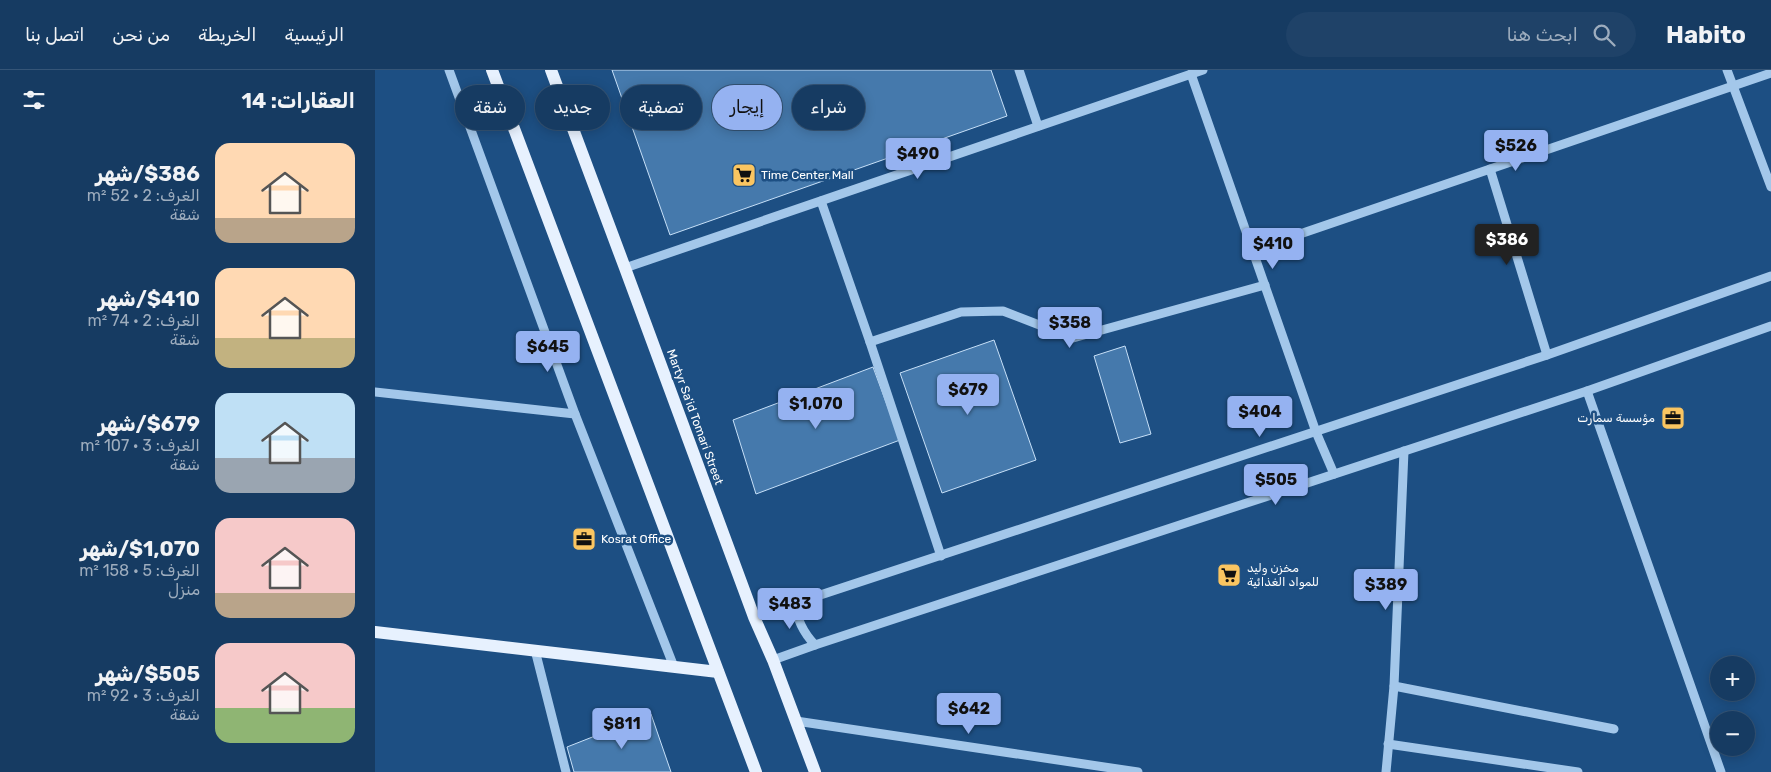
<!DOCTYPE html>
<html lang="ar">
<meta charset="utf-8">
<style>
body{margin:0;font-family:Rubik,Cairo,sans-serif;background:#1f4268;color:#f1f3f6;direction:rtl;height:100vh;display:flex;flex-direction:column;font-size:19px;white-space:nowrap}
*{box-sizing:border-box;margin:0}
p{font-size:16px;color:#9eadbe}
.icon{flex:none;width:28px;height:28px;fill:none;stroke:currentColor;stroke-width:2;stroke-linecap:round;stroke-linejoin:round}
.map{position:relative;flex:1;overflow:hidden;direction:ltr}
.drawer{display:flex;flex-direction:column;background:#163b62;width:375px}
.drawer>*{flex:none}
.guide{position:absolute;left:15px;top:15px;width:475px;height:45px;direction:rtl;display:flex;gap:10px}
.tools{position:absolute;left:1335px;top:586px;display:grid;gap:10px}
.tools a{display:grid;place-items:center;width:45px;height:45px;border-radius:50%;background:#163b62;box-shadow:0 2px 12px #0003,0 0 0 1px #355577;font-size:25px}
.price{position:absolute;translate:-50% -42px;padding:0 11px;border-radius:5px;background:#95b2f1;color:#111;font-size:16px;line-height:32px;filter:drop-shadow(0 1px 2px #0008)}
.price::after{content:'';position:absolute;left:50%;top:30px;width:15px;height:11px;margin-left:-8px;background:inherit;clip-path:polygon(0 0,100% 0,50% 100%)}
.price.selected{background:#222;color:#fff}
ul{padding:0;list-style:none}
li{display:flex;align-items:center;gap:15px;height:125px;padding:0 20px}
li span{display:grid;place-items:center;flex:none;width:140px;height:100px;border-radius:15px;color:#555}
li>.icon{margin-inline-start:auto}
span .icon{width:60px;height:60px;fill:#fffc;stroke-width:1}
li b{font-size:21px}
h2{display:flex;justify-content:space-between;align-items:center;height:60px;padding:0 20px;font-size:21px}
.tag{padding:0 18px;border-radius:22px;background:#163b62;box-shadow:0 2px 12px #0003,0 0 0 1px #355577;font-size:18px;line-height:45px}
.tag.selected{background:#95b2f1;color:#111}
header{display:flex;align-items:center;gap:30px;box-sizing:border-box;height:70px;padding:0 25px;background:#163b62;border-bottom:1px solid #355577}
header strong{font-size:24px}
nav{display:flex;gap:28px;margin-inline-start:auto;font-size:18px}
.search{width:350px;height:45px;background:#1f4268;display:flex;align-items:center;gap:12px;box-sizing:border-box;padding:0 18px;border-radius:28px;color:#9eadbe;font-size:19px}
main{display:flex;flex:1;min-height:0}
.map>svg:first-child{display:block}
.building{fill:#4579ac;stroke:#c7e0f8}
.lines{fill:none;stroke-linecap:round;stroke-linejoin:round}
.minor{stroke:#a3c7ea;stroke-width:9}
.major{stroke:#e7f1fe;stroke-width:12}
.labels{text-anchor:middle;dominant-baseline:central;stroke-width:5;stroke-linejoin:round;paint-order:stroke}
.poi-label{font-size:12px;fill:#fff;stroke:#1d4f83;text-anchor:start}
.street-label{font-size:12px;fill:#fff;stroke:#1d4f83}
</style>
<header>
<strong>Habito</strong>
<div class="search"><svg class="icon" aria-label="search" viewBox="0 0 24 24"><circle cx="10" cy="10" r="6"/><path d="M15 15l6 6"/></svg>ابحث هنا</div>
<nav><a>الرئيسية</a><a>الخريطة</a><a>من نحن</a><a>اتصل بنا</a></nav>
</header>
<main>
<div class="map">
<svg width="1396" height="702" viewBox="0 0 1396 702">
<rect width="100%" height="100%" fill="#1d4f83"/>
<!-- building -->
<g class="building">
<polygon points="237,0 616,0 632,46 295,165"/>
<polygon points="619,270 661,390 567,423 525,303"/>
<polygon points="750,276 776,364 745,373 719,286"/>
<polygon points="498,297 525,370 381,424 358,350"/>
<polygon points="276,644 296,702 199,702 192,677"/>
</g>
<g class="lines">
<!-- minor -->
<g class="minor">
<polyline points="74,0 200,344 299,597"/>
<polyline points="644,0 663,56"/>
<polyline points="1352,0 1396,117"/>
<polyline points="816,4 941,362 959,404"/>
<polyline points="1115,99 1172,285"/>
<polyline points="446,131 495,272 566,486"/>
<polyline points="878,180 1396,3"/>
<polyline points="250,198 828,0"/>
<polyline points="495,272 586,242 628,241 698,268 890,215"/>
<polyline points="1212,321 1346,702"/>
<polyline points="0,322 200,344"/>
<path d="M420 532C422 550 428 562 440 575"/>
<polyline points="379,547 1172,285 1396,206"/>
<polyline points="160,580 191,702"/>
<polyline points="398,590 440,575 1212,321 1396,256"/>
<polyline points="1019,616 1239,659"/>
<polyline points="421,651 763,702"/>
<polyline points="1013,674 1203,702"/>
<polyline points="1011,702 1019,616 1029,381"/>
</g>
<!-- major -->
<g class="major">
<polyline points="117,0 381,702"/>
<polyline points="176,0 250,198 379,547 398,590 440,702"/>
<polyline points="0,562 343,602"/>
</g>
</g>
<!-- icons -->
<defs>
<g id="supermarket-square" transform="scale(1.25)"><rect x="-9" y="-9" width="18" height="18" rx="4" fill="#fac561" stroke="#1d4f83"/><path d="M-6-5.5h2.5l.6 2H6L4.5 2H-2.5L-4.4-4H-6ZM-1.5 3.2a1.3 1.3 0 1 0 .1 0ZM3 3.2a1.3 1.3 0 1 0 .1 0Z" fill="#111"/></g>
<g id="office-square" transform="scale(1.25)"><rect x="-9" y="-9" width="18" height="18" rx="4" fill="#fac561" stroke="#1d4f83"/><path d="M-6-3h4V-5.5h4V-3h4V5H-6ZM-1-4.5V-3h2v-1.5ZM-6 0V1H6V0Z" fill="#111"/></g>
</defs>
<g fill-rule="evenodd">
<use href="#supermarket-square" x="369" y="105"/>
<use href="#office-square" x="1298" y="348"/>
<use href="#office-square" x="209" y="469"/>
<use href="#supermarket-square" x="854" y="505"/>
</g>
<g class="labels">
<!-- poi labels -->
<g class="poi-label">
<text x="386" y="105">Time Center Mall</text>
<text x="1280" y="348" text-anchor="end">مؤسسة سمارت</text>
<text x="226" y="469">Kosrat Office</text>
<text x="872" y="498">مخزن وليد<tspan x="872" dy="14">للمواد الغذائية</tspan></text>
</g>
<!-- street labels -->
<g class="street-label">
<text transform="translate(320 347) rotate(70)">Martyr Sa'id Tomari Street</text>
</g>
</g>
</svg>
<div class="tools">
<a>+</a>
<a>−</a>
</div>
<b class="price" style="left:1141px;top:102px">$526</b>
<b class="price" style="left:543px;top:110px">$490</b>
<b class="price selected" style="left:1132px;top:196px">$386</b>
<b class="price" style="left:898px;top:200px">$410</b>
<b class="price" style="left:695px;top:279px">$358</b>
<b class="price" style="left:173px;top:303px">$645</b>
<b class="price" style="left:593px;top:346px">$679</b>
<b class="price" style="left:441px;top:360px">$1,070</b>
<b class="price" style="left:885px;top:368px">$404</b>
<b class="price" style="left:901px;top:436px">$505</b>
<b class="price" style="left:1011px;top:541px">$389</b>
<b class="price" style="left:415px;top:560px">$483</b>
<b class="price" style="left:594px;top:665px">$642</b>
<b class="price" style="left:247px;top:680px">$811</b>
<div class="guide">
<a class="tag">شراء</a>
<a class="tag selected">إيجار</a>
<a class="tag">تصفية</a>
<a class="tag">جديد</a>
<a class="tag">شقة</a>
</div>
</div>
<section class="drawer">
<h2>العقارات: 14<svg class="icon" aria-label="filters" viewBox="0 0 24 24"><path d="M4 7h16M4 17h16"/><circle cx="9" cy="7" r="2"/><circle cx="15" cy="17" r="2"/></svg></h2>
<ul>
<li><span style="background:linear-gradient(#ffd9b3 75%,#b9a48a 0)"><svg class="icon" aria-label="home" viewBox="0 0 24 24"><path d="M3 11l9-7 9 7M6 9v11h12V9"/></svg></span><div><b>$386/شهر</b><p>الغرف: 2 · 52 m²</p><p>شقة</p></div></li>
<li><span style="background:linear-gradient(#ffd9b3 70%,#c2b280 0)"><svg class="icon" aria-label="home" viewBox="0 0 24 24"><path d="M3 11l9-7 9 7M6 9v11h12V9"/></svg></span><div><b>$410/شهر</b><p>الغرف: 2 · 74 m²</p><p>شقة</p></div></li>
<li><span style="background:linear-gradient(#bfe0f5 65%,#9aa5b1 0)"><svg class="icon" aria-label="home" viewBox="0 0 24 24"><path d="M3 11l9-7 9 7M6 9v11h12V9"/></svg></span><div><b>$679/شهر</b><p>الغرف: 3 · 107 m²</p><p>شقة</p></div></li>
<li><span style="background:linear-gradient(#f6c9c9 75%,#b9a48a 0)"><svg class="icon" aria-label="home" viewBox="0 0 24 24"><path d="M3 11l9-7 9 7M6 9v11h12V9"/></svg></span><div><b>$1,070/شهر</b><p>الغرف: 5 · 158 m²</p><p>منزل</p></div></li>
<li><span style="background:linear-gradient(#f6c9c9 65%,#8fb573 0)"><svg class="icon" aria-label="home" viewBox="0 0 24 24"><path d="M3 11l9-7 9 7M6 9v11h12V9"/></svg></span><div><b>$505/شهر</b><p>الغرف: 3 · 92 m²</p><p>شقة</p></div></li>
</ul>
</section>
</main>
